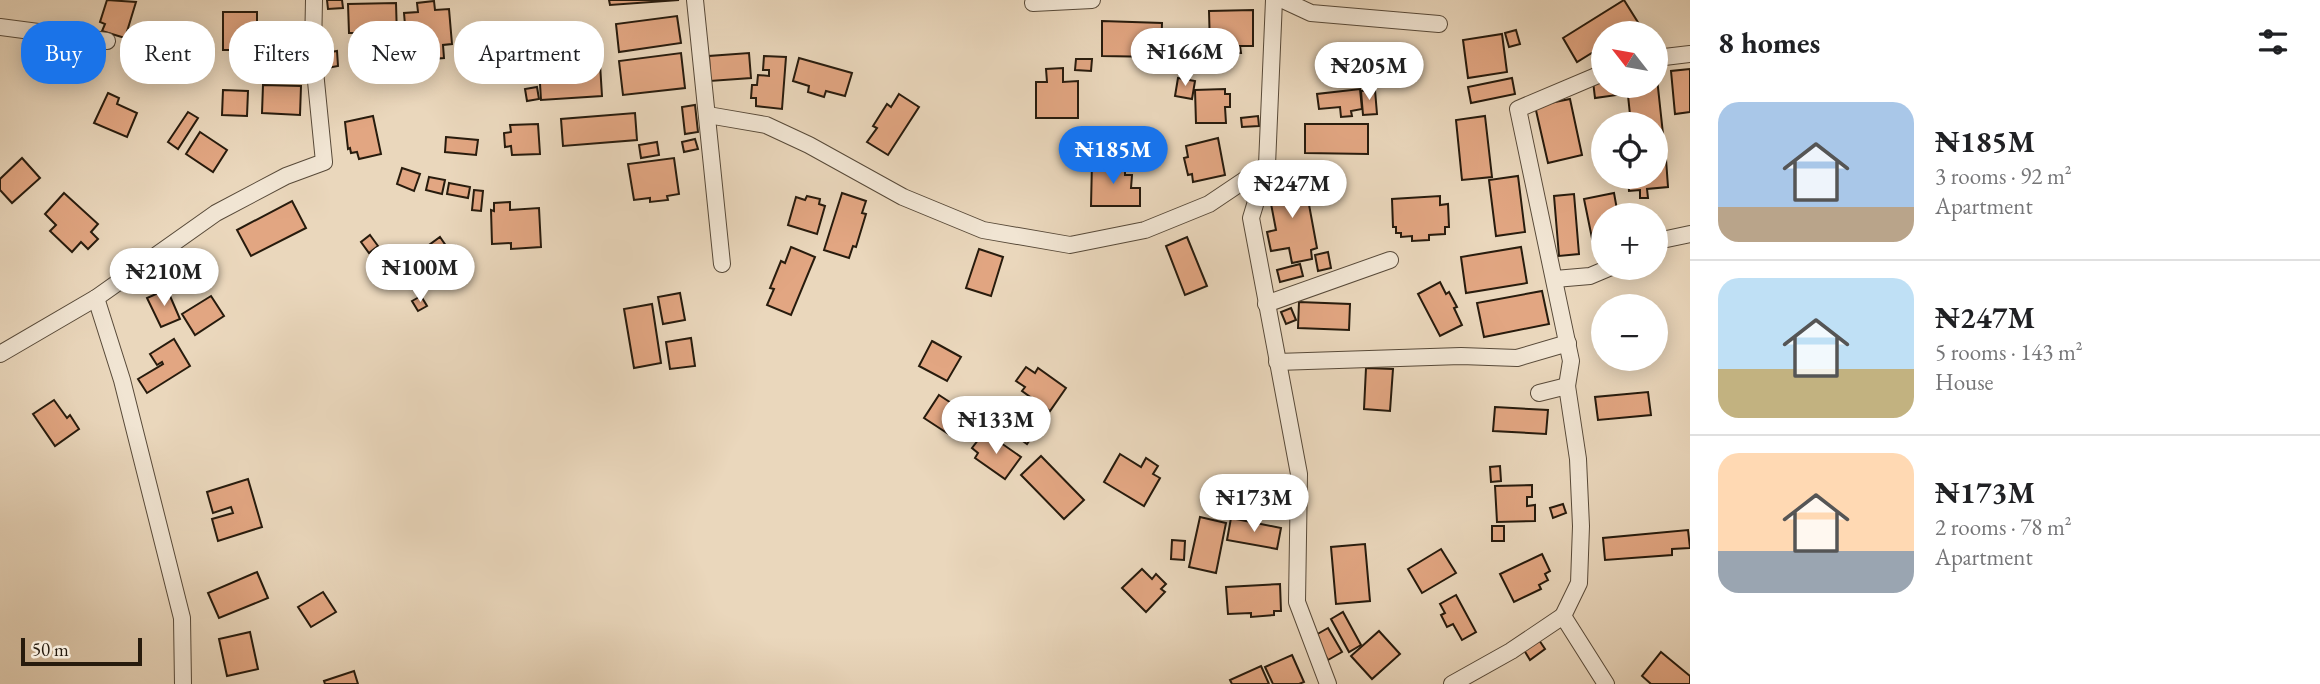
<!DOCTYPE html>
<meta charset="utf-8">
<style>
body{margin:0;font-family:"EB Garamond",serif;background:#f6f6f6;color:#202124;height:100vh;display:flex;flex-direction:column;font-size:26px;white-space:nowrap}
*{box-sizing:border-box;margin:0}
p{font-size:23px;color:#757577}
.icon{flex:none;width:38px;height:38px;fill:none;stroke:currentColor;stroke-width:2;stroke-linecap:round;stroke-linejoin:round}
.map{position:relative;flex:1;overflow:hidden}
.side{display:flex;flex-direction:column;background:#fff;width:630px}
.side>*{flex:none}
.banner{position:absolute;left:21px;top:21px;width:665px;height:63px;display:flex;gap:14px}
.needle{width:46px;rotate:301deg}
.controls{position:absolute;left:1591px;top:21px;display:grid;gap:14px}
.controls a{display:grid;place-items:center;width:77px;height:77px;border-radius:50%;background:#fff;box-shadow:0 4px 18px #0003;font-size:35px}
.scale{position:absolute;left:21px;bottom:18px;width:121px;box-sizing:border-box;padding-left:7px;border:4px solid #271b0d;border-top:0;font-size:19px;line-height:24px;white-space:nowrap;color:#271b0d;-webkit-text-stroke:5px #f1e5d3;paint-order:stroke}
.price{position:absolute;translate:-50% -60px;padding:0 16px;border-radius:24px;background:#fff;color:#222;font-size:23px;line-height:46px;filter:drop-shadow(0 2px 4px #0008)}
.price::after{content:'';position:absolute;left:50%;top:42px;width:21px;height:16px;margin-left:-10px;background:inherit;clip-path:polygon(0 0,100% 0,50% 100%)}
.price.active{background:#1a73e8;color:#fff}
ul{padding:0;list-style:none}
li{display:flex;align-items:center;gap:21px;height:175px;padding:0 28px}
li+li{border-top:2px solid #e0e0e0}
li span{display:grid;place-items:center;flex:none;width:196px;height:140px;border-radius:21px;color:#555}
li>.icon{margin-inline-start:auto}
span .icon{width:84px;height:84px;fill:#fffc;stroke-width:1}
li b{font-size:30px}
h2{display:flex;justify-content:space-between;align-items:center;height:84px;padding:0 28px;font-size:30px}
.tag{padding:0 24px;border-radius:28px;background:#fff;box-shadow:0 4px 18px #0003;font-size:24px;line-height:63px}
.tag.active{background:#1a73e8;color:#fff}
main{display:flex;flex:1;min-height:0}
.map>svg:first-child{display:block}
.building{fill:#e2a682;stroke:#271b0d;stroke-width:2}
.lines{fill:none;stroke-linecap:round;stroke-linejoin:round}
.street-casing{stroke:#584a39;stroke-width:18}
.street{stroke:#f1e5d3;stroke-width:16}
</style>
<main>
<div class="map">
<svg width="1690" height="684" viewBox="0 0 1690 684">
<rect width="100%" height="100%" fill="#ead7bc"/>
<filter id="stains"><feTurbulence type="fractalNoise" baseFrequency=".00286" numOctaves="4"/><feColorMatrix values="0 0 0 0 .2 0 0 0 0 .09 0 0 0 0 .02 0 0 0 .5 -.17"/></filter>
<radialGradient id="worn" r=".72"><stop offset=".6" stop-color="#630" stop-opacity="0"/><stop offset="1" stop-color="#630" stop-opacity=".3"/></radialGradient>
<!-- building -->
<g class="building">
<polygon points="107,0 136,2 125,38 102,31 105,24 100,22"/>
<polygon points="327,0 342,0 343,8 328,9"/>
<polygon points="609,0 679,0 610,5"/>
<polygon points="1624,0 1639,24 1624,33 1603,33 1603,46 1577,62 1563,38"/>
<polygon points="434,1 435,10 449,9 452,44 443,45 444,58 408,61 404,13 418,12 417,3"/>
<polygon points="396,3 397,37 359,39 359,33 349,33 348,4"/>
<polygon points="1253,10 1253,46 1240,46 1241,53 1222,53 1222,47 1210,47 1209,11"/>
<polygon points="223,12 257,12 257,24 265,24 265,39 257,40 257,50 223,50"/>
<polygon points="677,16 681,43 619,52 616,24"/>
<polygon points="1102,21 1162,23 1161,57 1102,56"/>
<polygon points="1516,30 1520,44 1509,47 1505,33"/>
<polygon points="1502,34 1507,72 1468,78 1463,40"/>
<polygon points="337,51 338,66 327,68 325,53"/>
<polygon points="681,53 685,88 623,95 619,61"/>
<polygon points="749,53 751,78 710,81 709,56"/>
<polygon points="764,56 786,57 782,109 756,106 756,98 751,98 752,85 757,85 758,75 769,76 769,70 763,70"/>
<polygon points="265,57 265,71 237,73 236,59"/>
<polygon points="799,58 852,73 845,96 826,91 824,97 808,92 809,86 793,81"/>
<polygon points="1076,59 1092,59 1091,71 1075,70"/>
<polygon points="600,64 602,96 541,100 539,67"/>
<polygon points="1063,68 1063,82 1078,81 1078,118 1036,118 1036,82 1047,82 1046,69"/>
<polygon points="1656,69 1663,134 1656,135 1656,124 1631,124 1627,86 1656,86"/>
<polygon points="1690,69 1690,112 1675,114 1671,71"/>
<polygon points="1178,78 1195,81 1192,99 1175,96"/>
<polygon points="1512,78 1515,94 1471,103 1468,87"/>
<polygon points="1603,80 1603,86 1616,86 1617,95 1595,98 1593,81"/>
<polygon points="263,85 301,86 300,115 262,113"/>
<polygon points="537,87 539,99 527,101 525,89"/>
<polygon points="1225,89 1225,94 1230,94 1230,107 1225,107 1226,123 1196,123 1195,90"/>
<polygon points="1360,89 1362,109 1351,111 1352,116 1341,117 1340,107 1319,109 1317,94"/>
<polygon points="223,90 248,91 247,116 222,115"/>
<polygon points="1375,90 1377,114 1363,115 1361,91"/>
<polygon points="108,93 119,98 117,104 137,113 127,137 94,123"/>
<polygon points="899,94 919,107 888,155 867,142 877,128 873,126 887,104 891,107"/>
<polygon points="1570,99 1582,155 1548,163 1535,106"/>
<polygon points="695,105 698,132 685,134 682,107"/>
<polygon points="188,112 198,118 178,149 168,142"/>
<polygon points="635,113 637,140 563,146 561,119"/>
<polygon points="373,116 381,154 359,159 357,152 351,153 350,148 348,149 345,122"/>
<polygon points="1258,116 1259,126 1242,127 1241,118"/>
<polygon points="1485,116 1492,177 1462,180 1456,120"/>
<polygon points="538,124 540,154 512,155 511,146 505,147 504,133 511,132 510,125"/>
<polygon points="1305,124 1368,124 1368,154 1305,153"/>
<polygon points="200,132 227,150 213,172 186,154"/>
<polygon points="446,137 478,140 476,155 445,152"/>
<polygon points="1218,138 1225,175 1193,182 1192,174 1188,175 1184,158 1188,157 1186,146"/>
<polygon points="695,139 698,149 684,152 682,142"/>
<polygon points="657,142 659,155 641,158 639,145"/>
<polygon points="1665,145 1668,187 1647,189 1648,198 1640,198 1640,190 1629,191 1628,177 1656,177 1656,146"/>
<polygon points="22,158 40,178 12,203 0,190 0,179"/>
<polygon points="674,158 679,194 667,196 668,200 650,202 650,198 634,200 628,164"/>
<polygon points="1092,162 1125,162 1125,175 1132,175 1131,188 1140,188 1140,206 1091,206"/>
<polygon points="402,168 420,174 414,191 397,184"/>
<polygon points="1518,176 1525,232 1496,236 1489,180"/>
<polygon points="429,177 445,180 442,194 426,190"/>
<polygon points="1293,177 1295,185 1305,183 1317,248 1311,250 1312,259 1292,263 1289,248 1271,251 1267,232 1276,230 1268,188 1277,187 1276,180"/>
<polygon points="449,183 470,187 468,198 447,194"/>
<polygon points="474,190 483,191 481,211 472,210"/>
<polygon points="64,193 98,224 91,232 98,239 88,249 81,242 72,252 50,231 56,225 45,214"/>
<polygon points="842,193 866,201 862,213 866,214 856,247 853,246 849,258 824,250"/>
<polygon points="1614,193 1618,215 1603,215 1603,251 1595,253 1584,199"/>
<polygon points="1574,194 1579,254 1559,256 1554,196"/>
<polygon points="807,196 820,199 819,204 825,206 817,234 788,225 796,197 805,200"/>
<polygon points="1440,196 1440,205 1448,204 1449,227 1445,227 1445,234 1429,235 1429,240 1412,241 1412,236 1401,237 1401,233 1396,233 1396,227 1393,227 1392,199"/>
<polygon points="292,201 306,228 251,256 237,230"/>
<polygon points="510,202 510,210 539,208 541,247 511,249 511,243 492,244 491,210 494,211 494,203"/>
<polygon points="370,235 378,246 369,253 361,242"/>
<polygon points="440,237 449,250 455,246 469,267 444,284 441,279 419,294 415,288 413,289 399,269 412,259 414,263 433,250 429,245"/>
<polygon points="1187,237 1207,286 1185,295 1166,246"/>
<polygon points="791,247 815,257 791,315 767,305 774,289 770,288 781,261 785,263"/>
<polygon points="1521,247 1527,283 1466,293 1461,257"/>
<polygon points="979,249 1003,257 991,296 966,288"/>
<polygon points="1328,252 1331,268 1318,271 1315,255"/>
<polygon points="203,255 214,276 195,287 183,266"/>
<polygon points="1300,264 1303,276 1280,282 1277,270"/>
<polygon points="1440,282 1446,294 1449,292 1457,307 1454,308 1462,325 1440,336 1418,294"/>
<polygon points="167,289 180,319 161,327 147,298"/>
<polygon points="1542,291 1549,324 1484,337 1477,303"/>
<polygon points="680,293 685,320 663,324 658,297"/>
<polygon points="211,296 224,316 195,335 182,314"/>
<polygon points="421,296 427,306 418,311 412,301"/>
<polygon points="1299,302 1350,304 1349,330 1298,328"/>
<polygon points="652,304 661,363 634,368 624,309"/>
<polygon points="1291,308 1296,320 1286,324 1281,312"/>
<polygon points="691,338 695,366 670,369 666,342"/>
<polygon points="174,339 190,366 147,393 138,379 163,364 162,362 157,365 150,354"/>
<polygon points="932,341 961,357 947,381 919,366"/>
<polygon points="1026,367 1035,373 1038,368 1066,388 1050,411 1022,391 1025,387 1016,381"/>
<polygon points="1366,368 1393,369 1390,411 1364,409"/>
<polygon points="1648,392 1651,415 1598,420 1595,397"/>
<polygon points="939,395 968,414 965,419 973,424 964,438 956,433 953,437 924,418"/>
<polygon points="1002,399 1011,405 1014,401 1042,422 1027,444 998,423 1000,420 992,414"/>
<polygon points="54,400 67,418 70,415 79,429 55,446 33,414"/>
<polygon points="1495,407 1548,410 1546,434 1493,431"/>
<polygon points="982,435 988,440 991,436 1021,457 1005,479 975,458 978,453 972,448"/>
<polygon points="1120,454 1141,467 1146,458 1158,466 1153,474 1160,478 1144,506 1104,482"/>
<polygon points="1041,456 1084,500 1064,519 1021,475"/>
<polygon points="1500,466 1501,481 1491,482 1490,467"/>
<polygon points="248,479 262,527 218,541 212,519 233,513 231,507 213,513 207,492"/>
<polygon points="1532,485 1532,497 1527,497 1527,506 1535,505 1535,521 1497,522 1495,486"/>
<polygon points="1563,504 1566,513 1553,518 1550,508"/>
<polygon points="1200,517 1226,523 1216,573 1189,567"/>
<polygon points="1231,518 1281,528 1277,549 1227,540"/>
<rect x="1492" y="526" width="12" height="15"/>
<polygon points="1688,530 1690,548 1672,549 1672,555 1605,560 1603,538"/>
<polygon points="1172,540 1185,541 1184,560 1171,559"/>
<polygon points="1365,544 1370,601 1336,604 1331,547"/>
<polygon points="1441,549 1456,573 1422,593 1408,569"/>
<polygon points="1542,554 1550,571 1545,574 1548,580 1539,585 1541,589 1514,602 1500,574"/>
<polygon points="1142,569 1152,579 1156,574 1166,584 1161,589 1165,592 1146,612 1122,588"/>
<polygon points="257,572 268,598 219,618 208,593"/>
<polygon points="1280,584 1281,611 1274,611 1274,615 1251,617 1251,613 1228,614 1226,587"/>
<polygon points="323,592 336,612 311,627 298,607"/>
<polygon points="1456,595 1476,632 1462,640 1453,624 1447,627 1441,615 1445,613 1440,604"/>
<polygon points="1343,612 1361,645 1349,652 1331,619"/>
<polygon points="1328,628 1342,652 1328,660 1314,636"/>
<polygon points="1379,631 1400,654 1372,679 1351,656"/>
<polygon points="250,632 258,669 227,676 219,639"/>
<polygon points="1539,640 1545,649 1530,660 1524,650"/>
<polygon points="1661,652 1690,676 1690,684 1651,684 1642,676"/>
<polygon points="1292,655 1304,682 1299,684 1273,684 1265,667"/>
<polygon points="1261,666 1269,684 1232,684 1230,680"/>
<polygon points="354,671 358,684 325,684 324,681"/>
</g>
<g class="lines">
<!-- street casing -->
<g class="street-casing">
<g id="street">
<polyline points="695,0 722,264"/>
<polyline points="1274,0 1267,165 1251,218 1299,474 1297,602 1328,684"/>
<polyline points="1283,0 1311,13 1439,24"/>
<polyline points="1033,3 1092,0"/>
<polyline points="0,27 107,41"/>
<polyline points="1656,58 1690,54"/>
<polyline points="708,115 766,125 809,145 903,197 983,230 1070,245 1145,230 1209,204 1267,165"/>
<polyline points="1656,244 1662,240 1690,234"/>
<polyline points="1555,279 1590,276 1609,268"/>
<polyline points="96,298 122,380 182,618 183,684"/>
<polyline points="1266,304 1390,260"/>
<polyline points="0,354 96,298 216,213 286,176 324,162 313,51 314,0"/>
<polyline points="1277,362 1461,356 1517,358 1568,343"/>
<polyline points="1567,386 1571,361 1518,109 1603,73"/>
<polyline points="1539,393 1567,386 1578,459 1581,526 1579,583 1563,616"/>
<polyline points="1452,684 1511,651 1563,616 1606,684"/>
</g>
</g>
<!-- street -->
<use href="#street" class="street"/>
</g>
<rect width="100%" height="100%" filter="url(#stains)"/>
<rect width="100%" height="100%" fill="url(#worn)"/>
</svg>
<div class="controls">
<a><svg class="needle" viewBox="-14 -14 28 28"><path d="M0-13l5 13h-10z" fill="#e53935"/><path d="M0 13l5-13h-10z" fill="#757577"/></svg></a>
<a><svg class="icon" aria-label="locate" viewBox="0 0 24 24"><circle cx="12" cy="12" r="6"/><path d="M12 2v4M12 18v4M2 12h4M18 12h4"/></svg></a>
<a>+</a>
<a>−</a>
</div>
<div class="scale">50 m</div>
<b class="price" style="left:1185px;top:88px">₦166M</b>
<b class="price" style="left:1369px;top:102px">₦205M</b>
<b class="price active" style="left:1113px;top:186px">₦185M</b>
<b class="price" style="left:1292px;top:220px">₦247M</b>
<b class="price" style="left:420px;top:304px">₦100M</b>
<b class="price" style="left:164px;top:308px">₦210M</b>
<b class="price" style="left:996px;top:456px">₦133M</b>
<b class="price" style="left:1254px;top:534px">₦173M</b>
<div class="banner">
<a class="tag active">Buy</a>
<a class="tag">Rent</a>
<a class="tag">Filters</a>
<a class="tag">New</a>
<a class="tag">Apartment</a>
</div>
</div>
<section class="side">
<h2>8 homes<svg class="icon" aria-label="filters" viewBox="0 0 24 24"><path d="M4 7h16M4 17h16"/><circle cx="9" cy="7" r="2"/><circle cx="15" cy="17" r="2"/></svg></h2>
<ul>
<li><span style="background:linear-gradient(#a9c7e8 75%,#b9a48a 0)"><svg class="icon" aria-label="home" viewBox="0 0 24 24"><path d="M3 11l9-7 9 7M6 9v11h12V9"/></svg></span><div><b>₦185M</b><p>3 rooms · 92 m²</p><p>Apartment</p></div></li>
<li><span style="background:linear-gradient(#bfe0f5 65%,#c2b280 0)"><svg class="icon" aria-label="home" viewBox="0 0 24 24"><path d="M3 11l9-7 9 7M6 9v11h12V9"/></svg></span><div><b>₦247M</b><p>5 rooms · 143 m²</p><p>House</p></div></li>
<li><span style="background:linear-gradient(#ffd9b3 70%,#9aa5b1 0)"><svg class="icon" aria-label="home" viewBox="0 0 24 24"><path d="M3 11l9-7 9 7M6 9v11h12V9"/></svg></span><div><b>₦173M</b><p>2 rooms · 78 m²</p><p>Apartment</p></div></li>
</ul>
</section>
</main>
